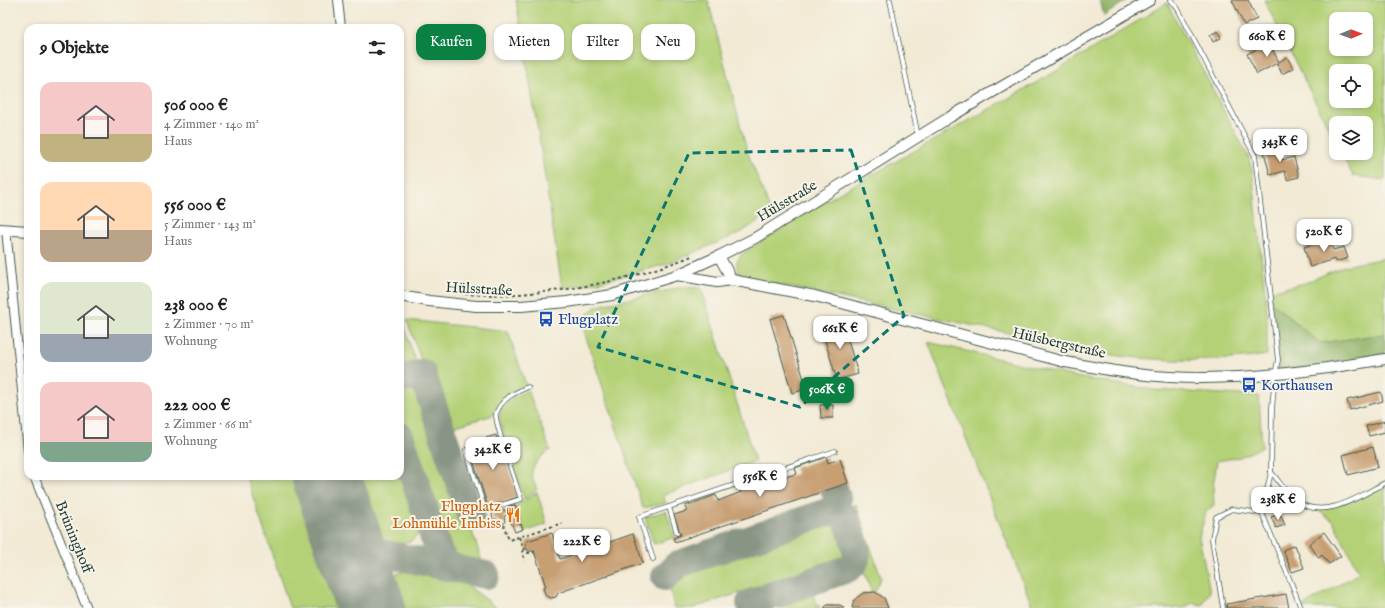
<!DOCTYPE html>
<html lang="de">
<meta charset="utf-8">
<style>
body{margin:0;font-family:"IM FELL English",serif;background:#f2f2f2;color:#202124;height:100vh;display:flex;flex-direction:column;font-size:15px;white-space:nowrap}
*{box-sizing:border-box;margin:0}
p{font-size:13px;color:#757577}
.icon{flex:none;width:22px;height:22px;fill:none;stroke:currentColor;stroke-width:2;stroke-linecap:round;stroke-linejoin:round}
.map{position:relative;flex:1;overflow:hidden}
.panel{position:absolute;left:24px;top:24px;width:380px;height:456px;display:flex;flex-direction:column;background:#fff;border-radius:12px;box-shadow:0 2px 6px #0003}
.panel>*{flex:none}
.banner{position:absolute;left:416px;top:24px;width:380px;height:36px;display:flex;gap:8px}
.needle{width:26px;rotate:89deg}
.controls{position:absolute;left:1329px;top:12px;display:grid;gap:8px}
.controls a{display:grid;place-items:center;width:44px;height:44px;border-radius:8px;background:#fff;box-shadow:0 2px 6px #0003;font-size:20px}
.price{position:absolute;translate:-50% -34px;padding:0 9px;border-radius:8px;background:#fff;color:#222;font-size:13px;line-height:26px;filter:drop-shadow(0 1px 2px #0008)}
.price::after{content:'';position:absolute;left:50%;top:24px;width:12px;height:9px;margin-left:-6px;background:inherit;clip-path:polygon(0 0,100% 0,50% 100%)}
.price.current{background:#0b8043;color:#fff}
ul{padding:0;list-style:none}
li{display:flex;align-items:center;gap:12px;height:100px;padding:0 16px}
li span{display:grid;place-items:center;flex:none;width:112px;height:80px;border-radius:12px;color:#555}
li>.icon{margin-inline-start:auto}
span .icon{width:48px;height:48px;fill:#fffc;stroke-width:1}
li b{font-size:17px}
h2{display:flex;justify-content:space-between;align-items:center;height:48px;padding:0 16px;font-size:17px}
.tag{padding:0 14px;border-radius:12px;background:#fff;box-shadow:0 2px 6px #0003;font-size:14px;line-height:36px}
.tag.current{background:#0b8043;color:#fff}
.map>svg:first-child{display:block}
.green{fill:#b4d177;stroke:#6a8756;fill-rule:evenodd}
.forest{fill:#8fb368;stroke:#57784e}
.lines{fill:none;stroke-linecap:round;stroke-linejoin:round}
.taxiway{stroke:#889484;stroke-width:28}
.runway{stroke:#889484;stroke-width:69}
.building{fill:#c89f73}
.service-casing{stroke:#3f574c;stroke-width:5.5}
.minor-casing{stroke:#3f574c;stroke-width:10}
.tertiary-casing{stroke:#3f574c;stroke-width:12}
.path{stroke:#3f574c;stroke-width:2;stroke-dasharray:3 3;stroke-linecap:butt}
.service{stroke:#fff;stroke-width:4}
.minor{stroke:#fff;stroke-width:8}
.tertiary{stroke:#fff;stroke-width:10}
.marked{fill:none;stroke:#0f766e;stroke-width:3;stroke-dasharray:8 5;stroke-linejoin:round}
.labels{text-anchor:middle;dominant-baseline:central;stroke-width:4;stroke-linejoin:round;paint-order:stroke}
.street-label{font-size:15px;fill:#1f3d34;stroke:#f7f3e8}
.transit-label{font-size:15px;fill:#164399;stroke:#f7f3e8;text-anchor:start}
.food-label{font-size:15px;fill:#c56008;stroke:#f7f3e8;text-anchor:end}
</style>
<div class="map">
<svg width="1385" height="608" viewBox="0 0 1385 608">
<rect width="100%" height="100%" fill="#f7f3e8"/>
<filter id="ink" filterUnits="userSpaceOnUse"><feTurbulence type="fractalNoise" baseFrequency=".025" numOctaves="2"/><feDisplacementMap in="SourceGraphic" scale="8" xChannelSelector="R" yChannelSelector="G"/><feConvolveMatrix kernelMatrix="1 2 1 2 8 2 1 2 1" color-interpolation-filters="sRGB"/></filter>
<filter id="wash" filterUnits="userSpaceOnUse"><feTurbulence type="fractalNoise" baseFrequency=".012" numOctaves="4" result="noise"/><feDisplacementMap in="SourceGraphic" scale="16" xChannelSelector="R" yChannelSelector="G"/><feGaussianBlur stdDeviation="0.9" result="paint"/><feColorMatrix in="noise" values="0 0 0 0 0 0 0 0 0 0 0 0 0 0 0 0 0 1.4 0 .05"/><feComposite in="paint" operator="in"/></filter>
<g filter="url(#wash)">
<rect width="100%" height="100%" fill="#f2ead5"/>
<!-- green -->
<g class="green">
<polygon points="516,0 708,0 747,151 771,212 742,232 667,264 599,282 562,288 539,137"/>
<path d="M1264 0H1385V180L1353 176 1341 153H1366V123H1336V143ZM1336 19H1366V49H1336ZM1336 71H1366V101H1336Z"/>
<path d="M1167 3 1248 156 1252 170 1267 312V355C1217 363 1168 361 1118 356L747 278C735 272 733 263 743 253L829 199 1048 76Z"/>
<polygon points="1385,258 1385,334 1320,343 1272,303 1270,291 1305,283 1344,266"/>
<polygon points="683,287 701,288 755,461 663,495 666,503 643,508 584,331 587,314 597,306"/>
<polygon points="400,318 402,319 417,366 414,369 400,374"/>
<path d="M407 320 508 331 526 385C509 393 501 397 493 415L446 429 443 423Z"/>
<polygon points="928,342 1076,377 1154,390 1259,396 1262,447 1240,457 1217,461 1213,486 1214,505 1206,512 1199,537 1210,592 1202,605 1192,603 1184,608 1033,608"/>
<path d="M419 380 424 385 482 562C468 559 449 559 442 544L400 417V386Z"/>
<path d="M528 390 550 450C542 455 530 466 532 477 533 481 535 485 537 489L524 499 499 418C501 403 516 396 528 390Z"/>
<path d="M400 453 420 514C424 542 407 547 383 542 376 541 368 540 363 534 356 526 347 489 342 476H400Z"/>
<polygon points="246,476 310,476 354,608 290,608"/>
<polygon points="1385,483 1385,608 1303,608 1303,606 1359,573 1333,521 1316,509 1332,507"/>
<polygon points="537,492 547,524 524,532 516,506"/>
<path d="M856 504 881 578 875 592H872L861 564C874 548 845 523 851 508Z"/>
<polygon points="666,511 675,537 654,544 645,517"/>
<path d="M830 521C833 521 836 522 839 524 844 527 851 547 851 553 851 558 847 561 844 563L748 597 746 595 742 592 693 608H675L669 587 683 572Z"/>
<path d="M407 571 464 584 470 587 497 608H387C380 588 385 575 407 571Z"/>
<polygon points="803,590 811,593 820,608 753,608"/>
</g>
<!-- forest -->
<g class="forest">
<polygon points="1100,0 1127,0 1104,16"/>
<polygon points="1272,303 1320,343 1385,334 1385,355 1275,375 1278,360"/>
</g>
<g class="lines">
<!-- taxiway -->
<g class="taxiway">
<polyline points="400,380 422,373 471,517"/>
<polyline points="400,436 439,553 446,563 455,568"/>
<polyline points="346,534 353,544 362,549 486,575"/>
<path d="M665 577 677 565 685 562 833 510C840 503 837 496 834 488"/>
<path d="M366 593C362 572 366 558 389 555"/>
<path d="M750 603 847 569C862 561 856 548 852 535 850 530 849 522 845 518 841 513 836 512 831 512"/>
</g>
<!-- runway -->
<polyline class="runway" points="326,476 371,608"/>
</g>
<g id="blocks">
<!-- building -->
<g class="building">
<polygon points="1232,0 1248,0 1257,19 1244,25"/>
<polygon points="1218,31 1221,38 1213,42 1210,35"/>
<polygon points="1265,35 1279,62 1287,57 1293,68 1282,74 1277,63 1257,74 1247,54 1259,48 1255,40"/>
<polygon points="1278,144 1282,160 1294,157 1299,177 1287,180 1285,171 1270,175 1263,148"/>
<polygon points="1329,239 1333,250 1344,247 1348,258 1335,262 1335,259 1310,267 1304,247"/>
<polygon points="784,315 807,389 792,393 770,319"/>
<polygon points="842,320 858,374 837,380 821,327"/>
<polygon points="1381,392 1383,401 1350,410 1347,400"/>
<polygon points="820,405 833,405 833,418 821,418"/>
<polygon points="1385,421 1385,432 1369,436 1366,426"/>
<polygon points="496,435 497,439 499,438 518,497 488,507 469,448 471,448 469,443"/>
<polygon points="1373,447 1378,467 1348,475 1343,455"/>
<polygon points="826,457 828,463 840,459 848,483 675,542 673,538 681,535 674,515 687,511 685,506 716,495 718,501 741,492 740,487 771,476 773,482 788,476 797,474 795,468"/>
<polygon points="515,505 520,519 518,520 520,525 521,524 523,529 515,532 507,512 508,511 507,507"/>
<polygon points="501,510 505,510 507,514 504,517 505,521 503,524 499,523 497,519 493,519 492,515 494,512 499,513"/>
<polygon points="1280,514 1285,525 1276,528 1271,517"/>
<polygon points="1324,532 1341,556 1329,564 1322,555 1319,558 1309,544"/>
<polygon points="552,533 560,559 633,534 643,563 558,593 556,597 551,598 546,596 543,588 546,587 534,551 528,551 525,546 527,541"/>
<polygon points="1295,545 1304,568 1292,572 1283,550"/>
<polygon points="875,592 884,598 888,608 852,608 854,600 863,593"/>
<polygon points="1286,594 1289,608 1227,608 1226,604"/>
<polygon points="827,605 840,605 844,608 824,608"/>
</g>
</g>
</g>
<g filter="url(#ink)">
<use href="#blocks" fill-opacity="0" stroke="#3f574c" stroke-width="1"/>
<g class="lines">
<!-- service casing -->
<g class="service-casing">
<g id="service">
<polyline points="890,0 917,131 919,136"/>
<polyline points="1171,0 1178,9 1255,156 1278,360 1275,375 1272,408 1271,472 1262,513 1292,585 1301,608"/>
<path d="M466 450 485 510 521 499C517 487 494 421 496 414 501 399 514 393 528 387"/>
<path d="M1271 472C1279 481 1286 493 1295 500 1323 522 1360 496 1385 483"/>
<polyline points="669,507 677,533"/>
<polyline points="653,559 639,517 835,451"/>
<polyline points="1223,608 1212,539 1216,517 1232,509 1262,513"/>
</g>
</g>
<!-- minor casing -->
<g class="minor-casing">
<g id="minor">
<polyline points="338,0 341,28"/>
<polyline points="6,229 28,451"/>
<polyline points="34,476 87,608"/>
</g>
</g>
<!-- tertiary casing -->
<g class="tertiary-casing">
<g id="tertiary">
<polyline points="0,229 28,231"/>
<polyline points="719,256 732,280"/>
<path d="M677 275 717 282 732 280 815 296 1061 361C1097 368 1133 375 1170 377 1242 381 1313 371 1385 359"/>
<polyline points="400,296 429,301 476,306 521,306 567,302 612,295 677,275 719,256 755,238 950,117 1150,0"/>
</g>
</g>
<!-- path -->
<g class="path">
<path d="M465 294C540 298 622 284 692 256"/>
<polyline points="503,524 509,540 563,523"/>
<polyline points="519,537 524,550 528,553 534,552 534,551"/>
<polyline points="524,550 522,552 525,561"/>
</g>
<!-- service -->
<use href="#service" class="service"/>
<!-- minor -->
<use href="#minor" class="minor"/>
<!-- tertiary -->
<use href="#tertiary" class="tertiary"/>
</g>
</g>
<!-- marked area -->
<path class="marked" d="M851 150 904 316 800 407 598 347 689 153Z"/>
<!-- icons -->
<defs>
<g id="bus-bare" transform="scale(1.2)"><path d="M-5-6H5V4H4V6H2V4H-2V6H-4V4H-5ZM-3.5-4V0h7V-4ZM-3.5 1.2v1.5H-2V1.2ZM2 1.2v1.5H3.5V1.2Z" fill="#1a4fb4" stroke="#f7f3e8" stroke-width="2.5" paint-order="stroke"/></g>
<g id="restaurant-bare" transform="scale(1.2)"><path d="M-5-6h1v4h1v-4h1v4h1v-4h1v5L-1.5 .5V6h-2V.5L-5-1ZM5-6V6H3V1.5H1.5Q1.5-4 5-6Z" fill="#e8710a" stroke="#f7f3e8" stroke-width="2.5" paint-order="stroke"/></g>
</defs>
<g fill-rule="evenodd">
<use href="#bus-bare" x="546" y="319"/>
<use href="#bus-bare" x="1249" y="385"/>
<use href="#restaurant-bare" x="513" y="515"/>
</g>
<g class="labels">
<!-- street labels -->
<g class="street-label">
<text transform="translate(787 201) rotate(-31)">Hülsstraße</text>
<text transform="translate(479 289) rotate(3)">Hülsstraße</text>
<text transform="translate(1059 343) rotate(13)">Hülsbergstraße</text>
<text transform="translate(74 537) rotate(68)">Brüninghoff</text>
</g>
<!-- transit labels -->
<g class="transit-label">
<text x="558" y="319">Flugplatz</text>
<text x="1261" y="385">Korthausen</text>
</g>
<!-- food labels -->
<g class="food-label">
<text x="501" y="506">Flugplatz<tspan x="501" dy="17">Lohmühle Imbiss</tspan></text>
</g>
</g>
</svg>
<div class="controls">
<a><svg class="needle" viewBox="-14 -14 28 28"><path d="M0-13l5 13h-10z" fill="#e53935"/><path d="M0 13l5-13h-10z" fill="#757577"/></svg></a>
<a><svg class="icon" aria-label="locate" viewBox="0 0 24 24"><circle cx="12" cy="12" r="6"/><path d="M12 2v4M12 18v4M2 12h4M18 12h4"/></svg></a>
<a><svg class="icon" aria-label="layers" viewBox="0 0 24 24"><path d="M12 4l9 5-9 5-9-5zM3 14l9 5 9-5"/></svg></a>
</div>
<b class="price" style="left:1267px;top:58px">660K €</b>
<b class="price" style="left:1280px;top:163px">343K €</b>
<b class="price" style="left:1324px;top:253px">520K €</b>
<b class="price" style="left:840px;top:350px">661K €</b>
<b class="price current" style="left:827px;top:411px">506K €</b>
<b class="price" style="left:493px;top:471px">342K €</b>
<b class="price" style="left:760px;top:498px">556K €</b>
<b class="price" style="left:1278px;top:521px">238K €</b>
<b class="price" style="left:582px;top:563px">222K €</b>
<div class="banner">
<a class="tag current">Kaufen</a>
<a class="tag">Mieten</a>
<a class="tag">Filter</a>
<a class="tag">Neu</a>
</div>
<section class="panel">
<h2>9 Objekte<svg class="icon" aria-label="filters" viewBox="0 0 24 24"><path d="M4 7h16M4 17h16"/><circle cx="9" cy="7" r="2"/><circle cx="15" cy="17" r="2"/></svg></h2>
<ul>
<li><span style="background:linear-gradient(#f6c9c9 65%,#c2b280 0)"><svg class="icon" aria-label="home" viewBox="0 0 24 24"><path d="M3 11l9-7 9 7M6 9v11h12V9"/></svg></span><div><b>506 000 €</b><p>4 Zimmer · 140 m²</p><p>Haus</p></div></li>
<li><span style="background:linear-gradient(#ffd9b3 60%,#b9a48a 0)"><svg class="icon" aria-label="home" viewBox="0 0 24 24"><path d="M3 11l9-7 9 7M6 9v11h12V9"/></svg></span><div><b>556 000 €</b><p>5 Zimmer · 143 m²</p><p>Haus</p></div></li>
<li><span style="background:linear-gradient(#dfe7d0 65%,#9aa5b1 0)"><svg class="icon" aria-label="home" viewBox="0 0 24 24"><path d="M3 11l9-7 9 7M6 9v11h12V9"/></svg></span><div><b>238 000 €</b><p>2 Zimmer · 70 m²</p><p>Wohnung</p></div></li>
<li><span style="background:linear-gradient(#f6c9c9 75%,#7fa58c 0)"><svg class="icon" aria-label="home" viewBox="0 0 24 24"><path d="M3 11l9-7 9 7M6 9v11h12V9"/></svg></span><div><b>222 000 €</b><p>2 Zimmer · 66 m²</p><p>Wohnung</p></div></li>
</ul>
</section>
</div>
